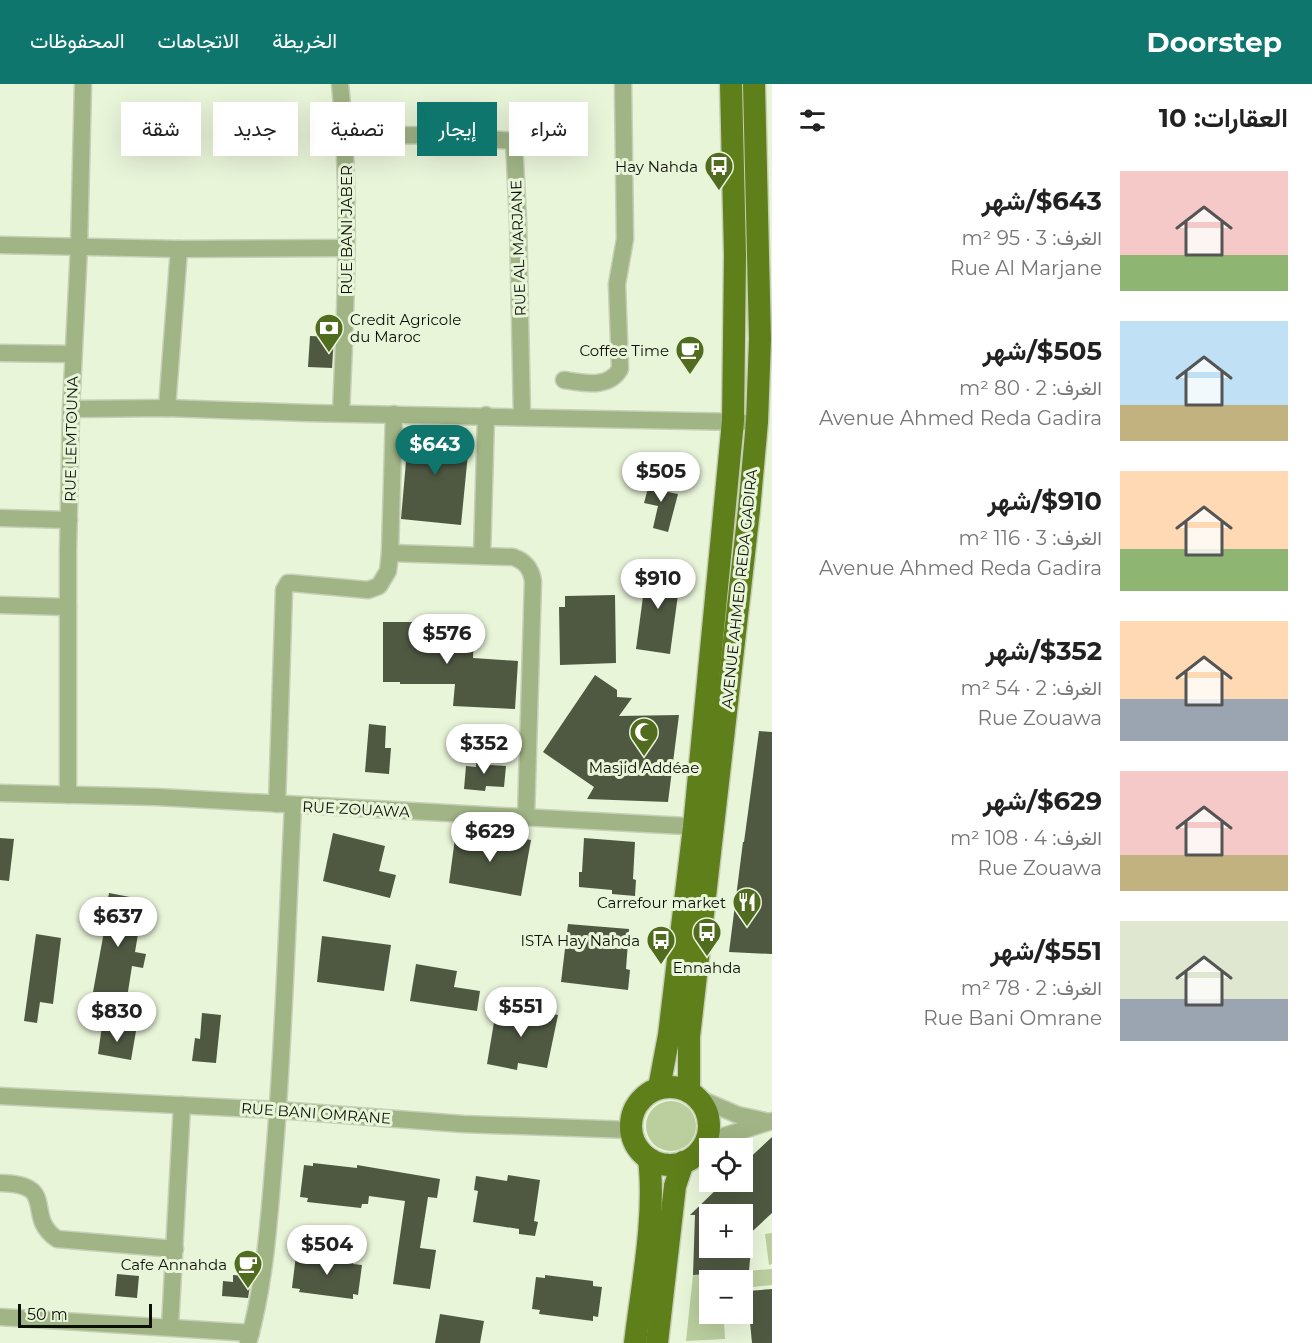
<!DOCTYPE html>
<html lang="ar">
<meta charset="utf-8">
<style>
body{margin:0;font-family:Montserrat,Vazirmatn,sans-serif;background:#f6f6f6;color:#222;direction:rtl;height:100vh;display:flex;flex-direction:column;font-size:22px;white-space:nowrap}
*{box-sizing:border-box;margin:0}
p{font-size:20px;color:#767676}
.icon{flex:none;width:33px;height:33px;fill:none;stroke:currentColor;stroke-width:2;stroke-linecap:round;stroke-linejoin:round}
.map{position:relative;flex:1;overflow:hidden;direction:ltr}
.panel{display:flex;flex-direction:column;background:#fff;width:540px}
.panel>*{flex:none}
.guide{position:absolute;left:18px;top:18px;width:570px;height:54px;direction:rtl;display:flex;gap:12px}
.buttons{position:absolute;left:699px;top:1054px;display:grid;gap:12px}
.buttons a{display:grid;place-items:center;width:54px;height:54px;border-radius:0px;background:#fff;box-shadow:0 6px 24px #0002;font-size:30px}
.scale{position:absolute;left:18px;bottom:15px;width:134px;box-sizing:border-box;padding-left:6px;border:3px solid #0c1007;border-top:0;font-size:16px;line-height:21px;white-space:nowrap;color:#0c1007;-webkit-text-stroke:4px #e9f5d9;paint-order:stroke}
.price{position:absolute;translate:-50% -51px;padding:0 14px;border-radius:21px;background:#fff;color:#222;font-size:20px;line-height:39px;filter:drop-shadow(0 2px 3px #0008)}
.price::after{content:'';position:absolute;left:50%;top:36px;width:18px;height:14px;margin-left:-9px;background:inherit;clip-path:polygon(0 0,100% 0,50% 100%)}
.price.current{background:#0f766e;color:#fff}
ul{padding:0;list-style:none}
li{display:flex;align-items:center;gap:18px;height:150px;padding:0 24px}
li span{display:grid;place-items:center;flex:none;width:168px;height:120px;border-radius:0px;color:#555}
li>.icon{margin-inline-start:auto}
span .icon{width:72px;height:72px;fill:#fffc;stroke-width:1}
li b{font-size:26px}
h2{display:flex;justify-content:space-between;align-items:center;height:72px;padding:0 24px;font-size:26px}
.pill{padding:0 21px;border-radius:0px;background:#fff;box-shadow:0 6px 24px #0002;font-size:21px;line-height:54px}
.pill.current{background:#0f766e;color:#fff}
header{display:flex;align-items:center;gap:36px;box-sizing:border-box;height:84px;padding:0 30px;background:#0f766e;color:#fff}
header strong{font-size:28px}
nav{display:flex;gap:33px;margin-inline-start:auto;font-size:21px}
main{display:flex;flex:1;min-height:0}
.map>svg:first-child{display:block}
.green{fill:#bace9e;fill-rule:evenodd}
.building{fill:#4f5942}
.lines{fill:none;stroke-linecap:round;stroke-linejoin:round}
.minor-casing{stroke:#c6d0b7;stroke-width:19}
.major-casing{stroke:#c6d0b7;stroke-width:25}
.minor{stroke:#a0b485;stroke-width:16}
.major{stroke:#5f7f1a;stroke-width:22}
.labels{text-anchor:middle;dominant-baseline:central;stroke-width:6;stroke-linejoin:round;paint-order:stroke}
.poi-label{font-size:15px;fill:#0c1007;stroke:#e9f5d9;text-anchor:end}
.street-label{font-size:15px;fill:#0c1007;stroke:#e9f5d9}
</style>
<header>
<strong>Doorstep</strong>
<nav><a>الخريطة</a><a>الاتجاهات</a><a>المحفوظات</a></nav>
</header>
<main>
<section class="panel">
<h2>العقارات: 10<svg class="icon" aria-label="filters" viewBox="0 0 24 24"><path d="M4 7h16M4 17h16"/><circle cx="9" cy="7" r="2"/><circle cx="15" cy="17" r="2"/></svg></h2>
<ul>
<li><span style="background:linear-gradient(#f6c9c9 70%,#8fb573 0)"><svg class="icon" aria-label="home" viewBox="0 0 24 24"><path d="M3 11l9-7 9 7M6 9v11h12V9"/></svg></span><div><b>$643/شهر</b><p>الغرف: 3 · 95 m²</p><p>Rue Al Marjane</p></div></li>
<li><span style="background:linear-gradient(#bfe0f5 70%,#c2b280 0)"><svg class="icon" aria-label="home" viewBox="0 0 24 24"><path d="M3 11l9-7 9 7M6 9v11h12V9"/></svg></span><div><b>$505/شهر</b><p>الغرف: 2 · 80 m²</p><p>Avenue Ahmed Reda Gadira</p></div></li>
<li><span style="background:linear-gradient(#ffd9b3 65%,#8fb573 0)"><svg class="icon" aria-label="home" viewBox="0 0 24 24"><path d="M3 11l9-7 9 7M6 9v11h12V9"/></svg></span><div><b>$910/شهر</b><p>الغرف: 3 · 116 m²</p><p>Avenue Ahmed Reda Gadira</p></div></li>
<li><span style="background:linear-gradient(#ffd9b3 65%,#9aa5b1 0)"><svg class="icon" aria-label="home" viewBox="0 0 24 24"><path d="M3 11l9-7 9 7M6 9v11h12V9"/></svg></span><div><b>$352/شهر</b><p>الغرف: 2 · 54 m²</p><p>Rue Zouawa</p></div></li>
<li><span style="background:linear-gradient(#f6c9c9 70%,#c2b280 0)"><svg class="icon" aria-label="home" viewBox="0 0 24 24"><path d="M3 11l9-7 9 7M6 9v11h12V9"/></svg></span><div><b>$629/شهر</b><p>الغرف: 4 · 108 m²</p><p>Rue Zouawa</p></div></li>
<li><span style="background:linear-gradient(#dfe7d0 65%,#9aa5b1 0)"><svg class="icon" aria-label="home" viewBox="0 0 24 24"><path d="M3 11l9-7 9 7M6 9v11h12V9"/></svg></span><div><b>$551/شهر</b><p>الغرف: 2 · 78 m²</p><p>Rue Bani Omrane</p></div></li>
</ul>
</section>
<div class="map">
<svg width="772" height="1259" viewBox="0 0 772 1259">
<rect width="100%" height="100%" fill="#e9f5d9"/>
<!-- green -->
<g class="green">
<circle cx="671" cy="1042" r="25"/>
<polygon points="772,1149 772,1180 769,1181 765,1150"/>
<path d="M772 1185V1201L744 1204 745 1235 724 1237 725 1255 686 1257 693 1191ZM710 1197H742V1230H710Z"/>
</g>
<!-- building -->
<g class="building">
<polygon points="310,252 334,253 332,284 308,283"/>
<polygon points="409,343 470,349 461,441 401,435"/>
<polygon points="651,393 670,398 668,408 678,410 668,448 653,444 658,422 644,419"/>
<polygon points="647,483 681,488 670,570 636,565"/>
<polygon points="615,511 616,579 560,581 559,523 565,523 565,512"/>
<polygon points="383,538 434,538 434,549 474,552 473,574 518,577 515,625 453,622 455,600 400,600 400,598 383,598"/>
<polygon points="595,591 617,606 617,613 632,614 619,632 679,631 668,718 587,715 594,703 543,668"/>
<polygon points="369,640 386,642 385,664 391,664 389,690 365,688"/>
<polygon points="759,647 772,648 772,870 729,868 743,758 744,758"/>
<polygon points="477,671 491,672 490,681 506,682 504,703 486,702 485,707 464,705 466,682 476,683"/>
<polygon points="456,747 509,756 510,752 531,756 521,812 449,799"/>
<polygon points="333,749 385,762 379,787 396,791 390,814 323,797"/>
<polygon points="0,754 14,755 9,797 0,796"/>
<polygon points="584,754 635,758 633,795 636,796 635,812 612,810 612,806 579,803 579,788 582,788"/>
<polygon points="109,809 135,814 131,836 140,838 135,868 146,870 143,884 132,882 127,914 93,908 107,831 105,831"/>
<polygon points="568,840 629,845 626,885 630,886 628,906 561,898"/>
<polygon points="36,850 61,854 53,920 40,918 37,939 24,937"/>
<polygon points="322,852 391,861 384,907 317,898"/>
<polygon points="416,880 457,887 454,903 480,907 477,927 410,917"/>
<polygon points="497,920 558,931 547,984 518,979 517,986 487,980"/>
<polygon points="202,929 221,931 216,979 192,977 195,954 200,955"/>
<polygon points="102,942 136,947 131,976 98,970"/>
<polygon points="772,1053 772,1129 742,1157 742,1131 710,1131 710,1164 751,1164 749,1187 693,1191 695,1131 690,1131 724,1098 742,1098 742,1081"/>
<polygon points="313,1079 357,1084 357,1081 440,1095 437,1114 428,1113 420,1164 436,1166 430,1205 393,1200 405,1117 369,1112 368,1120 362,1120 361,1124 307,1118 308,1114 300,1113 304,1081 313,1082"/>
<polygon points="508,1091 540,1096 534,1137 538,1138 535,1152 519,1150 519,1145 473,1138 478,1107 474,1106 476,1092 507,1097"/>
<polygon points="305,1169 353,1175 353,1180 362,1181 358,1211 353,1210 353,1215 299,1208 300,1205 292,1204 296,1171 305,1172"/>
<polygon points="117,1190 139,1192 137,1214 115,1212"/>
<polygon points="233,1191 248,1192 248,1195 251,1195 248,1214 222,1212 223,1197 233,1198"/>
<polygon points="545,1191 593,1197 593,1202 602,1203 598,1233 593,1232 593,1237 539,1230 540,1226 532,1225 536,1193 545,1194"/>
<polygon points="772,1205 772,1259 752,1259 747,1207"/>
<polygon points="440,1230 484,1237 480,1259 435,1259"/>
</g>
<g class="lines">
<!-- minor casing -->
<g class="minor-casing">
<g id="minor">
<path d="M340 0C351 109 346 220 341 329"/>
<polyline points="346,52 437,51 514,57 518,137 522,332"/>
<polyline points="0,161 179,165 346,164"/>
<polyline points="0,269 73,270"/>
<path d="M564 296C583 299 609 305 620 285L617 200 625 155 623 0"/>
<polyline points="167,324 179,165"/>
<polyline points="71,325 167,324 308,329 742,338"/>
<polyline points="0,434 69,436"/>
<path d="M390 469 513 473C525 477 531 484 533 497L526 733"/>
<polyline points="482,472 486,331"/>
<polyline points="0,521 68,523"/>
<polyline points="0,709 157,713 703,743"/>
<polyline points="68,711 68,467 71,325 79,163 83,0"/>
<polyline points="277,720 284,506 288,499 291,499 368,506 379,502 388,487 390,469 394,330"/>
<polyline points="0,1012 278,1026 463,1040 631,1046"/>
<polyline points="698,1014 738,1031 765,1037"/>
<polyline points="700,1067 724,1052 772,1037"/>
<path d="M0 1099C60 1100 23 1132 57 1155L175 1165"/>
<polyline points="0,1233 251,1249"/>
<polyline points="170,1243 182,1021"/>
<path d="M248 1259C265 1200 269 1136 274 1075 284 957 287 839 293 721"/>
</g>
</g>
<!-- major casing -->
<g class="major-casing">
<g id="major">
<circle cx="670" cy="1042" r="39"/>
<polyline points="659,1004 669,951 694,743 733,337 735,171 731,0"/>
<polyline points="689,1007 689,953 749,426 757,338 760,255 754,0"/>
<path d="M635 1259C642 1201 656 1132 649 1075"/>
<polyline points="657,1259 675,1102 683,1078"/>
</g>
</g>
<!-- minor -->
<use href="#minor" class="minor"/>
<!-- major -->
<use href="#major" class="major"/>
</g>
<!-- icons -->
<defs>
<g id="bus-pin" transform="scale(1.5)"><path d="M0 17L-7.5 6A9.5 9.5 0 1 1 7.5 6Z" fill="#516c1e" stroke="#e9f5d9"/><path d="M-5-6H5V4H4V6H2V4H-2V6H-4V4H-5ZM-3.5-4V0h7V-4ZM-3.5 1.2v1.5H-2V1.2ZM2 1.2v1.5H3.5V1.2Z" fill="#fff"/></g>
<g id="bank-pin" transform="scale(1.5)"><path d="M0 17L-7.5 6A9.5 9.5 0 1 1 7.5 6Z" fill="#516c1e" stroke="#e9f5d9"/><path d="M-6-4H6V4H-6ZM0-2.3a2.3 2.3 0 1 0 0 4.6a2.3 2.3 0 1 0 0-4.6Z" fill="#fff"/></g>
<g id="cafe-pin" transform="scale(1.5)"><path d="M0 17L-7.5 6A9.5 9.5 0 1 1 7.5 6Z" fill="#516c1e" stroke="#e9f5d9"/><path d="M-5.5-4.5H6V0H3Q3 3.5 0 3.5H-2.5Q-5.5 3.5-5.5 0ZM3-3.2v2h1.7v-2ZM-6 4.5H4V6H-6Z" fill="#fff"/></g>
<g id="mosque-pin" transform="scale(1.5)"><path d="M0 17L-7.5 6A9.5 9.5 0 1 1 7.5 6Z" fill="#516c1e" stroke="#e9f5d9"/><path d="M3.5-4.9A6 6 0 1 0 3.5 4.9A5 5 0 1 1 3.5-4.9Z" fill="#fff"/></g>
<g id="restaurant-pin" transform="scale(1.5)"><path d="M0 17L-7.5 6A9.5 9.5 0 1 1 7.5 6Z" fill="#516c1e" stroke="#e9f5d9"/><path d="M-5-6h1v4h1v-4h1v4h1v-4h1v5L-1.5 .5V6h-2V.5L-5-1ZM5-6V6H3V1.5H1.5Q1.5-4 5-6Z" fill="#fff"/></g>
</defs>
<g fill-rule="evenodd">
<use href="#bus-pin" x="719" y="82"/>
<use href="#bank-pin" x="329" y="244"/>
<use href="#cafe-pin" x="690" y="266"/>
<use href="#mosque-pin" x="644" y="648"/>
<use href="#restaurant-pin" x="747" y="818"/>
<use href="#bus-pin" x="707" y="848"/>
<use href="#bus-pin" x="661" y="856"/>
<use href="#cafe-pin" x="248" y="1180"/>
</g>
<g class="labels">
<!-- poi labels -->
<g class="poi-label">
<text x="698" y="82">Hay Nahda</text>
<text x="350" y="235" text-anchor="start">Credit Agricole<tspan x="350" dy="17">du Maroc</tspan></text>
<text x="669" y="266">Coffee Time</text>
<text x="644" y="683" text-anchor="middle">Masjid Addéae</text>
<text x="726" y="818">Carrefour market</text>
<text x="640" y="856">ISTA Hay Nahda</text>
<text x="707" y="883" text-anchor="middle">Ennahda</text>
<text x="227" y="1180">Cafe Annahda</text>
</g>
<!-- street labels -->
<g class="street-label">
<text transform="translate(346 146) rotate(-90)">RUE BANI JABER</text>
<text transform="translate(518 164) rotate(-92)">RUE AL MARJANE</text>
<text transform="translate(71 355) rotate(-89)">RUE LEMTOUNA</text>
<text transform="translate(739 505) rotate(-84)">AVENUE AHMED REDA GADIRA</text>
<text transform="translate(356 725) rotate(3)">RUE ZOUAWA</text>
<text transform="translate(316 1029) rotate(4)">RUE BANI OMRANE</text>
</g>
</g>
</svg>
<div class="buttons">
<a><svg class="icon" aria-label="locate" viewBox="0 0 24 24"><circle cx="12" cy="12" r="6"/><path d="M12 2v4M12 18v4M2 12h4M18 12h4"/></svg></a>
<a>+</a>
<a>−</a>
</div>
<div class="scale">50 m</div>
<b class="price current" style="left:435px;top:392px">$643</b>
<b class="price" style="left:661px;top:419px">$505</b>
<b class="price" style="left:658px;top:526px">$910</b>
<b class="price" style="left:447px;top:581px">$576</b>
<b class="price" style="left:484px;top:691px">$352</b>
<b class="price" style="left:490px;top:779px">$629</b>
<b class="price" style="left:118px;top:864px">$637</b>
<b class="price" style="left:521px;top:954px">$551</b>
<b class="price" style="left:117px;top:959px">$830</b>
<b class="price" style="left:327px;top:1192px">$504</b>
<div class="guide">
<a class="pill">شراء</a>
<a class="pill current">إيجار</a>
<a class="pill">تصفية</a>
<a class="pill">جديد</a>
<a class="pill">شقة</a>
</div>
</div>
</main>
